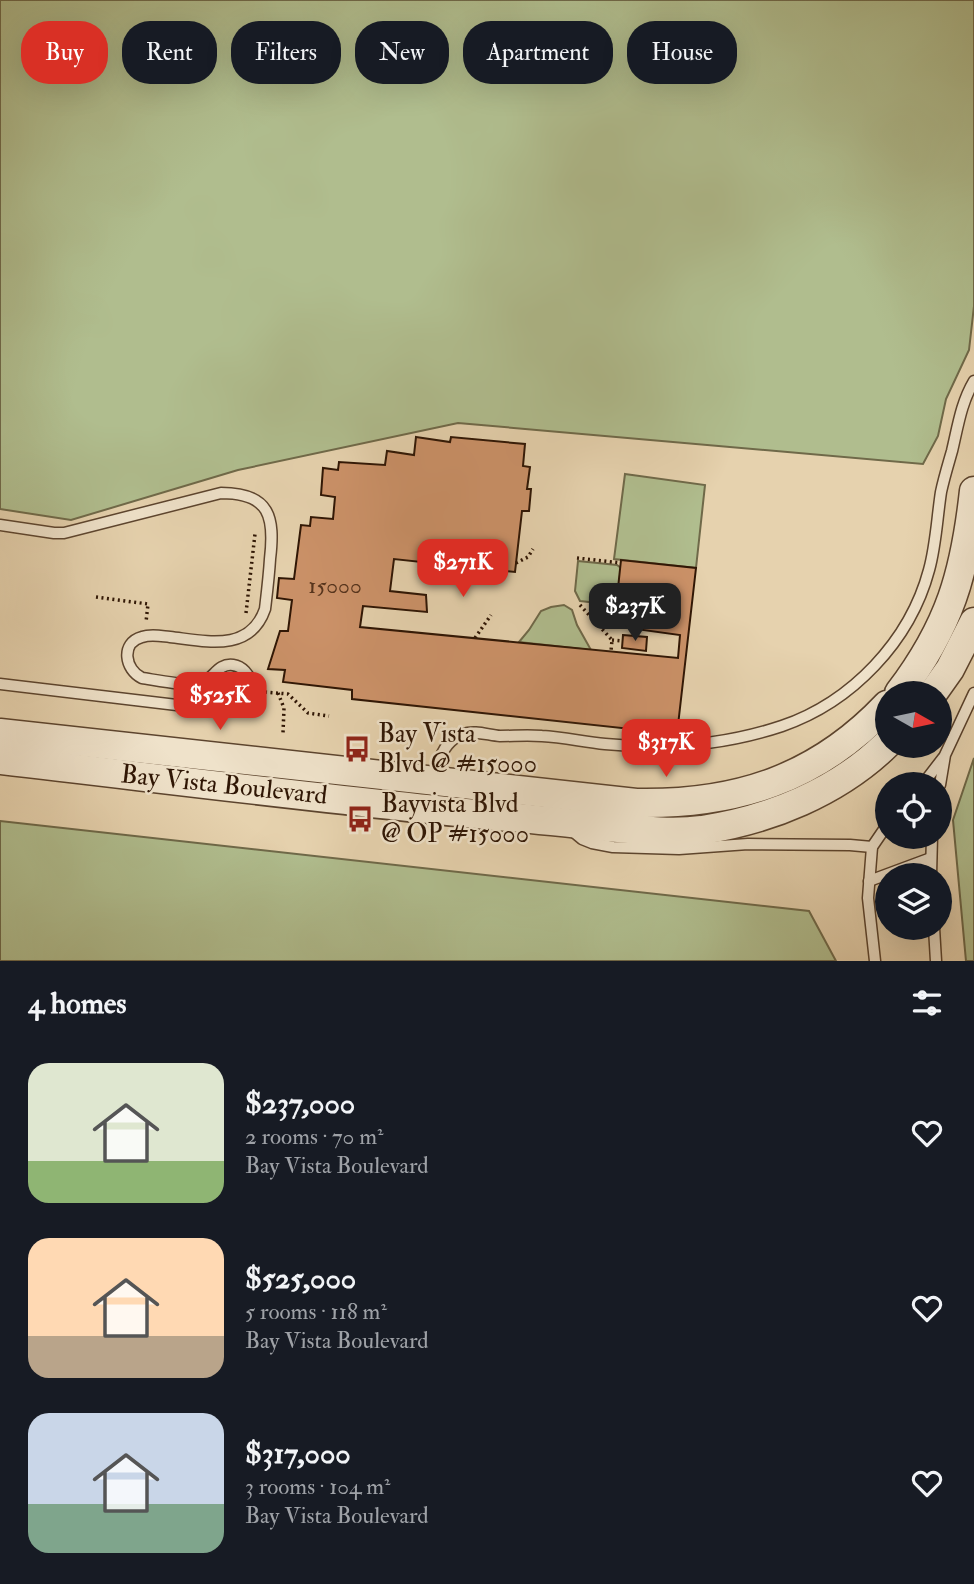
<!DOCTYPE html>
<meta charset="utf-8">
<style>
body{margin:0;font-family:"IM FELL Double Pica",serif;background:#20242c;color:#f1f3f6;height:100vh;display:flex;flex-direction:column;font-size:26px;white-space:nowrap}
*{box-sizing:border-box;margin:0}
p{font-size:23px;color:#9ea1a6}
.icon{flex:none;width:38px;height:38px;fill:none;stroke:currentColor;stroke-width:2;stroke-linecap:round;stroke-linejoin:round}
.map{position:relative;height:961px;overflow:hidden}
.details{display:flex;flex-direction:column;background:#171b24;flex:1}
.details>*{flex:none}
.banner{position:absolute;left:21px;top:21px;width:933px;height:63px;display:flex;gap:14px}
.needle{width:46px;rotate:99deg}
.fabs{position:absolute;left:875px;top:681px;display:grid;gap:14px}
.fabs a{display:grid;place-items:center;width:77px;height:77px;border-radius:50%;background:#171b24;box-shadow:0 7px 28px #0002;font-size:35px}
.price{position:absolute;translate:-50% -60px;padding:0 16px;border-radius:14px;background:#d93025;color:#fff;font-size:23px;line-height:46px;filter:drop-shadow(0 2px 4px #0008)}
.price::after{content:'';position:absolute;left:50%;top:42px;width:21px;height:16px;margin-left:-10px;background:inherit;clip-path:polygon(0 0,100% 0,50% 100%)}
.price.current{background:#222;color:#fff}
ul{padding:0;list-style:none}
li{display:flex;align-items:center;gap:21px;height:175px;padding:0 28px}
li span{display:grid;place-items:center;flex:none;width:196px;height:140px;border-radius:21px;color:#555}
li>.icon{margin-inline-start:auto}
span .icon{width:84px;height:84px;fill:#fffc;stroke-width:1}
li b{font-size:30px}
h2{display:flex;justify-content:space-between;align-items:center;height:84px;padding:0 28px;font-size:30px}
.pill{padding:0 24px;border-radius:28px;background:#171b24;box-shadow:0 7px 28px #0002;font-size:24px;line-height:63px}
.pill.current{background:#d93025;color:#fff}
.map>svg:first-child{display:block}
.green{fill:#b0bd8e;stroke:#6f6949;stroke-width:2}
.building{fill:#cc9269;stroke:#2e1504;stroke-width:2}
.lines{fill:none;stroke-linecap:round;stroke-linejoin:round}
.service-casing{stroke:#5c442e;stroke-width:13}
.tertiary-casing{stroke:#5c442e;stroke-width:31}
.path{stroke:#2e1504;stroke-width:3.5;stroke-dasharray:2 3.5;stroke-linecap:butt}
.service{stroke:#efe2ca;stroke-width:10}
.tertiary{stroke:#efe2ca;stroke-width:28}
.labels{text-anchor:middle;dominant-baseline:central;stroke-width:5;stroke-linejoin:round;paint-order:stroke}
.number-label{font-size:23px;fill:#56341d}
.poi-label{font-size:26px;fill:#2e1504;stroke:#efe2ca;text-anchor:start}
.street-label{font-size:26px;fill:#2e1504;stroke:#efe2ca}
</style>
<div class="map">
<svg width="974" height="961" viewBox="0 0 974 961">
<rect width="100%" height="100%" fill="#e6d2ae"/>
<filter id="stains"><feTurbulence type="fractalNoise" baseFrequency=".00286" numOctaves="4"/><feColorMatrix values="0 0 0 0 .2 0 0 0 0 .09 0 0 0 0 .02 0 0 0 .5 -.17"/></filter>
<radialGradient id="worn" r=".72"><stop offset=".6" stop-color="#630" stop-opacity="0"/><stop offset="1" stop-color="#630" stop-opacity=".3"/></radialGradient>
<!-- green -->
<g class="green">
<polygon points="0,0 974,0 974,306 969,350 946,399 938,436 923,464 458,423 238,470 71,520 0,509"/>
<polygon points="625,474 705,485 696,568 614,559"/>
<polygon points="578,561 617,565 621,568 616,605 580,601 575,591"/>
<polygon points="564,605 572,610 577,625 591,650 519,642 529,630 541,611 551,607"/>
<polygon points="974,758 974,961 966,961 953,820"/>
<polygon points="0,821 809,911 836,961 0,961"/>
</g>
<!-- building -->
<g class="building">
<polygon points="416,437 450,442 451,437 525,444 523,466 530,467 527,489 531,489 529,511 522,511 515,572 394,559 390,591 426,595 427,612 363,606 360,627 678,658 680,635 614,626 621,560 696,568 677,734 352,699 352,690 283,682 285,670 268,669 280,631 288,631 292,600 277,598 279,578 294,579 301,525 310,526 311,517 333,519 335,497 321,495 323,468 338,470 339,462 385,465 387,451 414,455"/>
<polygon points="623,635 647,637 646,651 622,648"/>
</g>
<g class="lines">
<!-- service casing -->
<g class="service-casing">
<g id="service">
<path d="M0 525 54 533H64L221 493C270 493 275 517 270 559 269 576 267 592 265 609 250 653 205 641 170 637 160 636 151 634 142 637 120 643 125 670 142 678 156 680 190 687 202 683 214 678 218 663 233 665 252 668 259 696 242 707 238 710 232 710 227 711L0 684"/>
<path d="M435 781C437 762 443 741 463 734 475 730 488 735 500 736 514 736 528 735 542 736 563 737 584 742 605 744 666 750 725 745 782 726 852 702 910 641 929 570 936 545 937 518 941 492 944 478 948 465 952 451 958 426 961 403 974 381"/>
<polyline points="923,784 943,758"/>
<polyline points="940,785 945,755 974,693"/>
<polyline points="570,829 582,839 592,843 613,847 679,849 748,844 850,845 872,847"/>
<polyline points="931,875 932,836"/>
<polyline points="869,881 931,858"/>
<polyline points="934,928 936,961"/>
<polyline points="875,961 868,898 872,847 887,825"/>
</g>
</g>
<!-- tertiary casing -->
<g class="tertiary-casing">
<g id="tertiary">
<path d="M899 693C950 626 965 573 974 491"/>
<polyline points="933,693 950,669 974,622"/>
<path d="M0 733 636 803C736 805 817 779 887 705"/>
<path d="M0 760C165 779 330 800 496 816 533 819 570 823 607 827 639 830 670 834 702 830 769 820 838 792 887 744"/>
</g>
</g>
<!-- path -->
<g class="path">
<polyline points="577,558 621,563"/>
<polyline points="516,563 528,557 533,549"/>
<polyline points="96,597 148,604 146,622"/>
<polyline points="580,605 612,640 611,651"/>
<polyline points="246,613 255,534"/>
<polyline points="594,621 596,603"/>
<polyline points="475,638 491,615"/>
<polyline points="612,640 623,641"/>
<polyline points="265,692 288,694 308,713 329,716"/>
<polyline points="278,693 284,708 283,733"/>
</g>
<!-- service -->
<use href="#service" class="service"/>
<!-- tertiary -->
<use href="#tertiary" class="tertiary"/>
</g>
<!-- icons -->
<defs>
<g id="bus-bare" transform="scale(2.1)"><path d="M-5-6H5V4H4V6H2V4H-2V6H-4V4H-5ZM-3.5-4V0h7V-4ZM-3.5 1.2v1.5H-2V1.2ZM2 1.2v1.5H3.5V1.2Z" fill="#8f2418" stroke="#efe2ca" stroke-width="2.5" paint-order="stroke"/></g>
</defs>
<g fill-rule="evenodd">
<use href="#bus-bare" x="357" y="749"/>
<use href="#bus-bare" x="360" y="819"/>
</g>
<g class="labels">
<!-- number labels -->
<g class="number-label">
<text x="335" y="585">15000</text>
</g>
<!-- poi labels -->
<g class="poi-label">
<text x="378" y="734">Bay Vista<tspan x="378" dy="30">Blvd @ #15000</tspan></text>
<text x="381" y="804">Bayvista Blvd<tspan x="381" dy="30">@ OP #15000</tspan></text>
</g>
<!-- street labels -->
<g class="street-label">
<text transform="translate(224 785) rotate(6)">Bay Vista Boulevard</text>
</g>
</g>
<rect width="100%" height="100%" filter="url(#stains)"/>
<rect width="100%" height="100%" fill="url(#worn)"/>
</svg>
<div class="fabs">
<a><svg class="needle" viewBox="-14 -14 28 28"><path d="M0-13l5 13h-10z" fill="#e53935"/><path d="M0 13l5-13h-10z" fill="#9ea1a6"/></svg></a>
<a><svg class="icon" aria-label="locate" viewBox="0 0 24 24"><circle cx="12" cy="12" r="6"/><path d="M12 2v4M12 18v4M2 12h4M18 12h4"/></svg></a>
<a><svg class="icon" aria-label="layers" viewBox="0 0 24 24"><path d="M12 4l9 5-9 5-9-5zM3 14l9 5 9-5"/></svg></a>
</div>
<b class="price" style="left:463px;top:599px">$271K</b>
<b class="price current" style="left:635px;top:643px">$237K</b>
<b class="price" style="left:220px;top:732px">$525K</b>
<b class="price" style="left:666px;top:779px">$317K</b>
<div class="banner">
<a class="pill current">Buy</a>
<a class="pill">Rent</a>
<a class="pill">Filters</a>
<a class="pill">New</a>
<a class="pill">Apartment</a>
<a class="pill">House</a>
</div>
</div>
<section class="details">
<h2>4 homes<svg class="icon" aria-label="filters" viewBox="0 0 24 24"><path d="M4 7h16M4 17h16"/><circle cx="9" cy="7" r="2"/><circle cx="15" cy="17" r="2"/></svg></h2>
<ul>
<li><span style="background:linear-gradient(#dfe7d0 70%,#8fb573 0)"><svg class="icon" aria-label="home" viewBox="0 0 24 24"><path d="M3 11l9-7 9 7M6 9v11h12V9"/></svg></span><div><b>$237,000</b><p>2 rooms · 70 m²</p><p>Bay Vista Boulevard</p></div><svg class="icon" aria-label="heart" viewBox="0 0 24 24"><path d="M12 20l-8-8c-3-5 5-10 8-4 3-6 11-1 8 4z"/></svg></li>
<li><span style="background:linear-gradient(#ffd9b3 70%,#b9a48a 0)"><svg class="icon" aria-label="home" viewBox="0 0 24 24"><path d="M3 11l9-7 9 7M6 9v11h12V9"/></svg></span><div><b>$525,000</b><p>5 rooms · 118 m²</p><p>Bay Vista Boulevard</p></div><svg class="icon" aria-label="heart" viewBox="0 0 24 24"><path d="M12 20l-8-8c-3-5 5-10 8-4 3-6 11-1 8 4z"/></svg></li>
<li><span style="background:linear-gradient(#c9d6e8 65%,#7fa58c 0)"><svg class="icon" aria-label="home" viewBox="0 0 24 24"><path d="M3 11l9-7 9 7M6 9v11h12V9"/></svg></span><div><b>$317,000</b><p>3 rooms · 104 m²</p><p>Bay Vista Boulevard</p></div><svg class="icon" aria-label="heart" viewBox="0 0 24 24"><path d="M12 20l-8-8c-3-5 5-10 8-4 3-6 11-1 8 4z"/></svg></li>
</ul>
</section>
